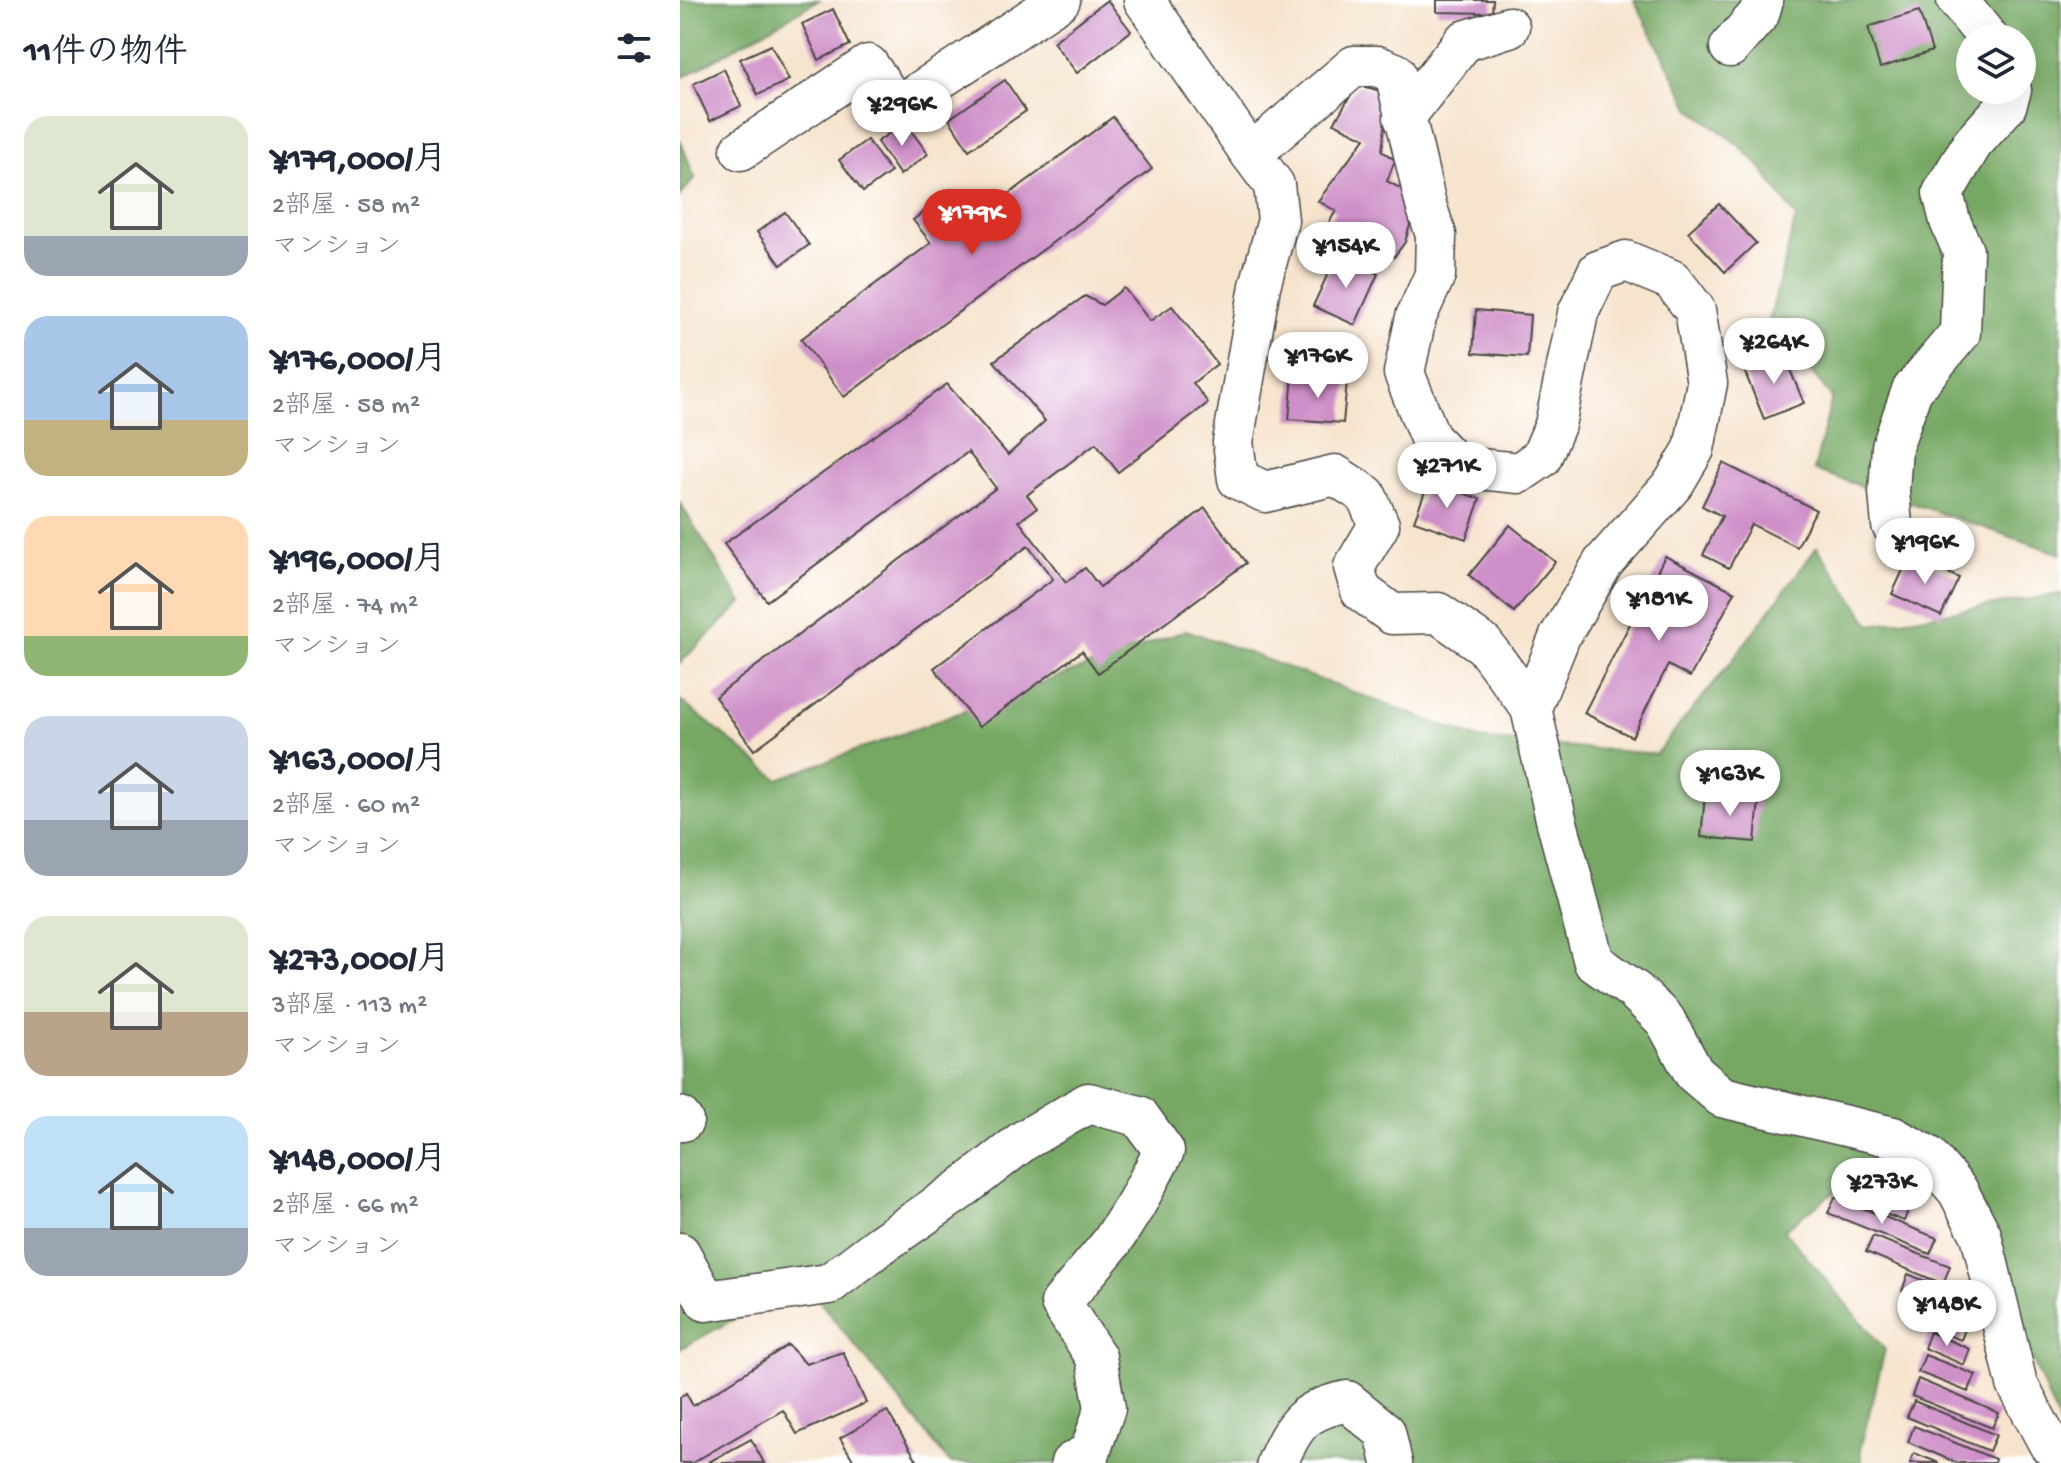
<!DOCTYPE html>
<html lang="ja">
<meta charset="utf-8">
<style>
body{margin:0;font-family:"Gochi Hand","Klee One",sans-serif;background:#f2f2f3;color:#1f2937;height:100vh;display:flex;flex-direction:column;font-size:30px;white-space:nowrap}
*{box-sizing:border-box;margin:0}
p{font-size:26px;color:#747a83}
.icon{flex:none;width:44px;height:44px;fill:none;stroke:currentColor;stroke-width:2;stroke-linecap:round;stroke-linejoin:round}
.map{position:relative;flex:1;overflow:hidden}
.panel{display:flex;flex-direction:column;background:#fff;width:680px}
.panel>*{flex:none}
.controls{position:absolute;left:1276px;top:24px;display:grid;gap:16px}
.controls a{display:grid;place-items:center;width:80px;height:80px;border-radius:50%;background:#fff;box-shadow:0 8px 32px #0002;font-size:40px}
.price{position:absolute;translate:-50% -68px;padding:0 18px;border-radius:28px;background:#fff;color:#222;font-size:26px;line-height:52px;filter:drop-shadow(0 2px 4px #0008)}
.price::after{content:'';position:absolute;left:50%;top:48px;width:24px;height:18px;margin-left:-12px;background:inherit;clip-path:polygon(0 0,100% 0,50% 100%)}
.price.on{background:#d93025;color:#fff}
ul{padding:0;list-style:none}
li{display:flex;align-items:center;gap:24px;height:200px;padding:0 24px}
li span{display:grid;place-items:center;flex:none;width:224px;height:160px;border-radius:24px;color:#555}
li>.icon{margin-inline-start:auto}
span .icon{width:96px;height:96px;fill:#fffc;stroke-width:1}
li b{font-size:34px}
h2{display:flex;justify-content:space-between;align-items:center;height:96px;padding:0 24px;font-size:34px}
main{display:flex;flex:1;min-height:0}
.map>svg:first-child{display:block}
.forest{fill:#76a863;stroke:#506a47;stroke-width:2;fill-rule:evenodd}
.building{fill:#ce8ec7}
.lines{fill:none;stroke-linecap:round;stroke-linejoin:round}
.minor-casing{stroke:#494743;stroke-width:43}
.minor{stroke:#fff;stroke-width:40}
</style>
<main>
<section class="panel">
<h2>11件の物件<svg class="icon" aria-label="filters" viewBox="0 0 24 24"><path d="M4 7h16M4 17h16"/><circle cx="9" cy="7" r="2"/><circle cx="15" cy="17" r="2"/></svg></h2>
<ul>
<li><span style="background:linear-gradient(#dfe7d0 75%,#9aa5b1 0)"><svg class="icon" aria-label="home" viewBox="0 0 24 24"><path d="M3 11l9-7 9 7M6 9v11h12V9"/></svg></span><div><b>¥179,000/月</b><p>2部屋 · 58 m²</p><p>マンション</p></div></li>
<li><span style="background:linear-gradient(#a9c7e8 65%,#c2b280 0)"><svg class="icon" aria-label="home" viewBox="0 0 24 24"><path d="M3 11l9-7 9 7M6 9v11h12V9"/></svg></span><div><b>¥176,000/月</b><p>2部屋 · 58 m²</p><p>マンション</p></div></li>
<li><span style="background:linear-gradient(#ffd9b3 75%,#8fb573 0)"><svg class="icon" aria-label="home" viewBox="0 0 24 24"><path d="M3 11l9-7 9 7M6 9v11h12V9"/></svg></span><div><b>¥196,000/月</b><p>2部屋 · 74 m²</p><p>マンション</p></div></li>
<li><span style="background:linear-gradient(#c9d6e8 65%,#9aa5b1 0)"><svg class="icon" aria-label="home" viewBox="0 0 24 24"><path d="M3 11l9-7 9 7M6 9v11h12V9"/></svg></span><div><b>¥163,000/月</b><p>2部屋 · 60 m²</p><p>マンション</p></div></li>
<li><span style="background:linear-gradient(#dfe7d0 60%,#b9a48a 0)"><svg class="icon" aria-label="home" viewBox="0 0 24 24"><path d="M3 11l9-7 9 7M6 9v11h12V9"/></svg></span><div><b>¥273,000/月</b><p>3部屋 · 113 m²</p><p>マンション</p></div></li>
<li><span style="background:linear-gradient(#bfe0f5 70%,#9aa5b1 0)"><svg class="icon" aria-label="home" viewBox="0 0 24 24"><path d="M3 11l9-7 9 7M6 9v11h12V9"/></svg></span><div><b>¥148,000/月</b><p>2部屋 · 66 m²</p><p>マンション</p></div></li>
</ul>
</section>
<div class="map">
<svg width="1381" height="1463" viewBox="0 0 1381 1463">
<rect width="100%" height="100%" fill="#fff"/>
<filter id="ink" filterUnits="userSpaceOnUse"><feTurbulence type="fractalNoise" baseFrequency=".0125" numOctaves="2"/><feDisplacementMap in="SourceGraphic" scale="16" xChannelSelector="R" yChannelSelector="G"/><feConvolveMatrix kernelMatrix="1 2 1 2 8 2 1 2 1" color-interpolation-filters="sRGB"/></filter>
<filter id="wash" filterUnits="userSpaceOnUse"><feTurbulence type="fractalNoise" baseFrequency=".006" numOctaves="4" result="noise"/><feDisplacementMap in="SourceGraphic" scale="32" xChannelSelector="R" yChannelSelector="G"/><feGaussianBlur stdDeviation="1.8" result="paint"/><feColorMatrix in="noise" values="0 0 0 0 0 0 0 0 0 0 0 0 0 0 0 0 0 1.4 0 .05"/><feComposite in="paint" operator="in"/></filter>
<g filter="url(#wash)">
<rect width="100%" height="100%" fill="#f6e4cd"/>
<!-- forest -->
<g class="forest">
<polygon points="0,0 139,0 0,79"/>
<path d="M954 0H1381V554L1134 470 1152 397 1089 321 1116 217 1078 164 1056 143 1011 109ZM1290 38H1342V90H1290Z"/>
<polygon points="0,139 15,178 0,196"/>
<polygon points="0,503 62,603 0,663"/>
<polygon points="1137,547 1191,625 1381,594 1381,1428 1301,1235 1206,1153 1104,1230 1205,1350 1180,1450 1182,1463 270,1463 123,1281 0,1349 0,700 98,779 507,630 799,739 976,754 1048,666"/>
</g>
<g id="blocks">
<!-- building -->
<g class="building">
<polygon points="427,0 451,31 397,73 373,42"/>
<polygon points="757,0 813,0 812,13 757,12"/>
<polygon points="153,9 170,45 139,60 122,24"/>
<polygon points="1239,11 1252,51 1200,68 1188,27"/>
<polygon points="91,45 109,80 78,95 60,59"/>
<polygon points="44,69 61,106 30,121 13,84"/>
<polygon points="325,80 346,111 289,150 269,119"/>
<polygon points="677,85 709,93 702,151 715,160 707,181 725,191 732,218 725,242 714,257 646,227 656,211 638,201 685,138 654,123"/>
<polygon points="433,117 472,169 164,397 121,339 251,243 233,220 264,197 286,226"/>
<polygon points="225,122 248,154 220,175 197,142"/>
<polygon points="187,140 211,172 183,192 159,160"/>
<polygon points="1039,204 1076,243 1045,272 1008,232"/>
<polygon points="105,212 129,245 101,265 77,232"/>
<polygon points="657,254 698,274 675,325 633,306"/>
<polygon points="444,288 470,321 492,306 537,364 513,383 528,403 438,472 416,443 347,495 357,508 339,521 386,582 405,568 420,587 525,508 566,563 418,673 402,651 299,727 254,668 373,579 348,546 74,750 35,697 316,488 288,452 87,601 44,544 267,384 328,455 365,421 314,361 405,296 422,305"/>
<polygon points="796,310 850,315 847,357 793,353"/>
<polygon points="1103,353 1124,403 1084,419 1064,370"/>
<polygon points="613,376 667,381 663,423 609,419"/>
<polygon points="1043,463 1136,510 1117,547 1071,524 1049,568 1023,555 1042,516 1022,506"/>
<polygon points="749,481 800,499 786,539 734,521"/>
<polygon points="830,525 875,562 834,612 789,575"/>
<polygon points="1230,555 1279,578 1261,616 1212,594"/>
<polygon points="985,556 1055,592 1010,677 988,665 952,737 904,713"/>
<polygon points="1025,795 1079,799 1075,842 1021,837"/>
<polygon points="1190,1189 1230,1205 1224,1221 1183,1206"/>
<polygon points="1155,1197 1257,1238 1250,1254 1148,1213"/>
<polygon points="1193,1236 1270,1266 1263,1284 1186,1252"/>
<polygon points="1228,1274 1281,1296 1273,1313 1222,1291"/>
<polygon points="1245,1307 1287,1324 1281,1340 1238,1324"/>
<polygon points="1250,1332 1290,1349 1284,1365 1244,1348"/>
<polygon points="108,1345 126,1364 163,1352 186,1403 117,1434 103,1410 12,1463 0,1463 0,1397 6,1393 13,1406"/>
<polygon points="1245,1355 1296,1375 1288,1392 1238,1372"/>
<polygon points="1238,1379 1319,1413 1312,1428 1232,1396"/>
<polygon points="1234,1401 1316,1435 1309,1451 1227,1417"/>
<polygon points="207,1411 238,1462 175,1463 160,1438"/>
<polygon points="1234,1426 1315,1459 1314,1463 1277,1463 1228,1442"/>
<polygon points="71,1439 84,1463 27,1463"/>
<polygon points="1234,1453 1259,1463 1230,1463"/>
</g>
</g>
</g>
<g filter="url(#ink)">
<use href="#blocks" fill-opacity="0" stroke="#494743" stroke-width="2"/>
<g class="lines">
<!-- minor casing -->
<g class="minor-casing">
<g id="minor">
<polyline points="464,0 571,154 674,66 697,66 715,73 746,205 756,235 755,275 736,317 724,373 750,438 775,464 799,469 839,473 861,458 875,425 898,313 918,271 946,261 992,280 1015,310 1027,383 1014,449 994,483 923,563 880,636 851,708 876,819 914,962 955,991 985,1020 1014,1073 1042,1097 1213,1137 1248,1156 1278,1191 1301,1235 1337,1384 1369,1444 1381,1456"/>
<polyline points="1277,0 1308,38"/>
<polyline points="1050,47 1079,14 1083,0"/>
<polyline points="724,118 784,41 829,27"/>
<polyline points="61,150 188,65 217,107 380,0"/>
<polyline points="571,154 594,185 598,220 580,286 553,442 558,479 585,492 655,475 686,495 699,525 674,567 681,591 712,614 758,613 804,645 851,708"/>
<polyline points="1212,525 1209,492 1212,447 1232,390 1280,333 1283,251 1270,221 1263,193 1292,144 1326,106 1331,90"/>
<polyline points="0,1117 3,1121"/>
<polyline points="0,1253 26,1301 149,1284 199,1246 280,1190 343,1141 408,1103 459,1116 484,1151 456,1204 432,1242 381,1303 416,1357 425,1408 410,1452 391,1463"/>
<path d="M597 1463C615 1422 623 1411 667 1401L705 1432 712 1463"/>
</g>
</g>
<!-- minor -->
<use href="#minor" class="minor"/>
</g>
</g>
</svg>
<div class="controls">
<a><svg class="icon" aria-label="layers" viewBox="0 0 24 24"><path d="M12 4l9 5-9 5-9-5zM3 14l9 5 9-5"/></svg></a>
</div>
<b class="price" style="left:222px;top:148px">¥296K</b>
<b class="price on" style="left:292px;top:257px">¥179K</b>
<b class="price" style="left:666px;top:290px">¥154K</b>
<b class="price" style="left:1094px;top:386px">¥264K</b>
<b class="price" style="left:638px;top:400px">¥176K</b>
<b class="price" style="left:767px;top:510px">¥271K</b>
<b class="price" style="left:1245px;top:586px">¥196K</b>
<b class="price" style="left:979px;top:643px">¥181K</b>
<b class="price" style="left:1050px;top:818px">¥163K</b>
<b class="price" style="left:1202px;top:1226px">¥273K</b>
<b class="price" style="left:1267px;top:1348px">¥148K</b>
</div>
</main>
